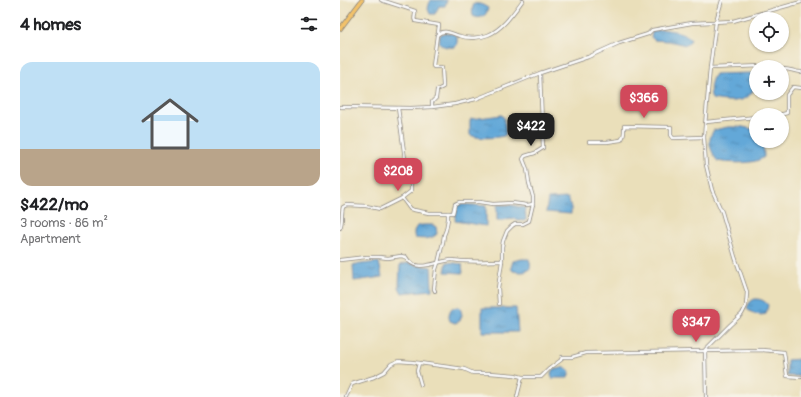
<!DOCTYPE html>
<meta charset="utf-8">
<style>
body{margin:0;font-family:Pangolin,sans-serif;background:#f2f2f2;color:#202124;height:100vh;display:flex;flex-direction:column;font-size:15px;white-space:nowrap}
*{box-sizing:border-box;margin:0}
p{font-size:13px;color:#757577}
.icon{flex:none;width:22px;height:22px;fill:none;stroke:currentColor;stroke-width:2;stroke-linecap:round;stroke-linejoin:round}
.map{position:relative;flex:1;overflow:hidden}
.panel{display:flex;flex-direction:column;background:#fff;width:340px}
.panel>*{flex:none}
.buttons{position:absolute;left:409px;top:12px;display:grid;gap:8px}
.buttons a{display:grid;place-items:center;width:40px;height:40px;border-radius:50%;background:#fff;box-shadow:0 1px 3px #0004;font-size:20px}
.price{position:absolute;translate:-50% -34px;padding:0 9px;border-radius:8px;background:#d1495b;color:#fff;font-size:13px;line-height:26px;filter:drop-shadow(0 1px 2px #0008)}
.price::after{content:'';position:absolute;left:50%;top:24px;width:12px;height:9px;margin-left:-6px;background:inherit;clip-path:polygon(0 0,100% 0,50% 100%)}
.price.selected{background:#222;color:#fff}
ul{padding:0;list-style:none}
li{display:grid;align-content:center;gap:8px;height:212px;padding:0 20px}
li+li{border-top:1px solid #e0e0e0}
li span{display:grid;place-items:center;height:124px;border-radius:12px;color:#555}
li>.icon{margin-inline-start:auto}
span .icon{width:72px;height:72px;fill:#fffc;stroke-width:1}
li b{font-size:17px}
h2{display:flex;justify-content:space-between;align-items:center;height:48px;padding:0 20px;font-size:17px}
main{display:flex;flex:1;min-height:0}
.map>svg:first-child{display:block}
.water{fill:url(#water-ripples);stroke:#42658a}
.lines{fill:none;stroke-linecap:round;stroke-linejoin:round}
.minor-casing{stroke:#86807a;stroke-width:4}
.major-casing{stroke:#86807a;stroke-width:5}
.minor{stroke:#fff;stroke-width:2.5}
.major{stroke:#f3c26a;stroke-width:3.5}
</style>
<main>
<section class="panel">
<h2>4 homes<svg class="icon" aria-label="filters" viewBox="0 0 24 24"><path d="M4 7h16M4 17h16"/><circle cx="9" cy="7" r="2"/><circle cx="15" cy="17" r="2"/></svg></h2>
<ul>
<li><span style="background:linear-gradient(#bfe0f5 70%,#b9a48a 0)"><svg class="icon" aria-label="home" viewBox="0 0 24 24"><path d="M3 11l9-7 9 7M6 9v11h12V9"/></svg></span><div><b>$422/mo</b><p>3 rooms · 86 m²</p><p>Apartment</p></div></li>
</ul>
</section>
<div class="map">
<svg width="461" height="397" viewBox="0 0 461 397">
<defs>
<pattern id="water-ripples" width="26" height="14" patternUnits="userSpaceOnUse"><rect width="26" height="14" fill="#63a8d8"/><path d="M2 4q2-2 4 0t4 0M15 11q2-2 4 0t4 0" fill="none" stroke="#5188b0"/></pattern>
</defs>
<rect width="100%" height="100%" fill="#f7f3e8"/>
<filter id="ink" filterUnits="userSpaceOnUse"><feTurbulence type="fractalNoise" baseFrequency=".025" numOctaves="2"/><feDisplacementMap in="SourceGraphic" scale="8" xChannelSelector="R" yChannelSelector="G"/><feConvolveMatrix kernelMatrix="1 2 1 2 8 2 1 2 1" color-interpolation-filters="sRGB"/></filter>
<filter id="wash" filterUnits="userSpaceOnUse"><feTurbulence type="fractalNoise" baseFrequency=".012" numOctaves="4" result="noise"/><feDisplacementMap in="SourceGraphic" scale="16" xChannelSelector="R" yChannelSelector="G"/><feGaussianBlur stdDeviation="0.9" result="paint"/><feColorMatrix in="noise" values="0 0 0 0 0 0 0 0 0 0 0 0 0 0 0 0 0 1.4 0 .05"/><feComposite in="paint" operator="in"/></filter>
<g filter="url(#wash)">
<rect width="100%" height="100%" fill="#eadfba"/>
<!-- water -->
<g class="water">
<polygon points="90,0 107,0 105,6 99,6 95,14 90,14 88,9"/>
<path d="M134 4C140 3 143 5 148 8 147 16 140 20 133 16 132 12 132 8 134 4Z"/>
<path d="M321 29C332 31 343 31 351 39L349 43 346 45 329 41 314 40 311 37 312 32Z"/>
<path d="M105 33 114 34 117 37V44L115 47C106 48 95 46 101 34Z"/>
<path d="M410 73 416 76C416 104 393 103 372 99 369 92 370 81 375 74Z"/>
<path d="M162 115 164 118 166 134 164 136C154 138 139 139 130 135V121L131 119Z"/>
<path d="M388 127H403L416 130V141H423L424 157C416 165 387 163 377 161 371 150 366 141 374 130Z"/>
<polygon points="228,198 231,206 231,214 206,212 208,199"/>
<polygon points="117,204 146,206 146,226 115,221"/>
<polygon points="157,205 172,205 185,208 186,220 183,221 171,218 163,220 157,220"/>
<path d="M82 225H93L96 227 97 234C91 240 82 239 75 238 73 234 74 230 77 226Z"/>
<path d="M182 259H189C194 273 184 273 173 271L171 268 173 261Z"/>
<polygon points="39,262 42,277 14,281 13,265"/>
<polygon points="107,262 122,264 123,273 105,272"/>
<polygon points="69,263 74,265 91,267 92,290 62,293 59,287 60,265"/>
<path d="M415 299C420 299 424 300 428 305L426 314C419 316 413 314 407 309 408 304 410 301 415 299Z"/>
<path d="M120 307 122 315 120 321 115 323 110 321C108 316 109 312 112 308Z"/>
<polygon points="142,308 176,308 178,332 142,332"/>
<polygon points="461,359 461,376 447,376 447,360"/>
<polygon points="225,367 230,371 228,378 212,378 211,374 213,369 219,369"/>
</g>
</g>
<g filter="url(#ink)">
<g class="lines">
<!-- minor casing -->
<g class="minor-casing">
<g id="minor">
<path d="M41 0 75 11C76 14 73 18 75 21L99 25 98 33"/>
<polyline points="370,68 422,66 423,67"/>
<path d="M442 69C449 68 454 72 461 72"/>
<polyline points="0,107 71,108 92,107 115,104 136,99 200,73 248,57 279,43 308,34 312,30 352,23 393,21 461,2"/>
<path d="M92 107V102L96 98 97 90 103 87V85L102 68 101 67H94L93 66 97 35C104 28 112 34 120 36 128 39 140 38 148 35 163 29 174 12 183 0"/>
<polyline points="439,115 447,113 447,95 453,87 461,88"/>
<polyline points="366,122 416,117"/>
<path d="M249 142H267L281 140C285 136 284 131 284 126L329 127H331V135L333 138 364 137"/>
<polyline points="62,198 70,209 74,210 89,213 113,213 115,204 119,202 139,202 153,204 172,203 187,205 193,204"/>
<path d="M0 228C3 222 1 214 3 207L7 205 26 206 40 209 62 198 71 191V181L69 174 65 159 58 108"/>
<path d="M0 260 26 257H39L48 258 61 256 66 257C75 275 99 260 112 260 115 260 118 261 121 261 135 262 149 261 162 261"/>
<polyline points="95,291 94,289 96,269 98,263 103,242 104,235 106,230 108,219 108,213"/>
<polyline points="159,304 158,288 162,261 162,247 163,241 167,231 172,226 175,224 183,224 189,221 193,204 193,197 189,183 187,169 183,159 185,156 195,153 203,148 200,73"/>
<polyline points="79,363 77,371 81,385"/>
<polyline points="6,397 12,384 34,377 44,372 51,364 58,361 72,362 124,369 133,373 150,373 175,375 182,377 201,377 209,369 221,360 222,357 232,357 246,353 422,350 444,352 447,376 461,377"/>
<polyline points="177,397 182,377"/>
<polyline points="366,397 365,350 390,325 402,314 406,306 407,292 395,257 382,212 372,190 366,165 364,137 370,68 376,21 382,0"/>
</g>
</g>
<!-- major casing -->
<g class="major-casing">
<polyline id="major" points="0,29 22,0"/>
</g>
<!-- minor -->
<use href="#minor" class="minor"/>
<!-- major -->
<use href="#major" class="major"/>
</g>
</g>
</svg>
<div class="buttons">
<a><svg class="icon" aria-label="locate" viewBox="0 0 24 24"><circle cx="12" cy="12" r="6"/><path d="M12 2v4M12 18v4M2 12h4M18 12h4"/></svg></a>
<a>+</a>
<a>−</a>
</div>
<b class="price" style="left:304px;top:119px">$366</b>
<b class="price selected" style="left:191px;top:147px">$422</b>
<b class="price" style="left:58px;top:192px">$208</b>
<b class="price" style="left:356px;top:343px">$347</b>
</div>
</main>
